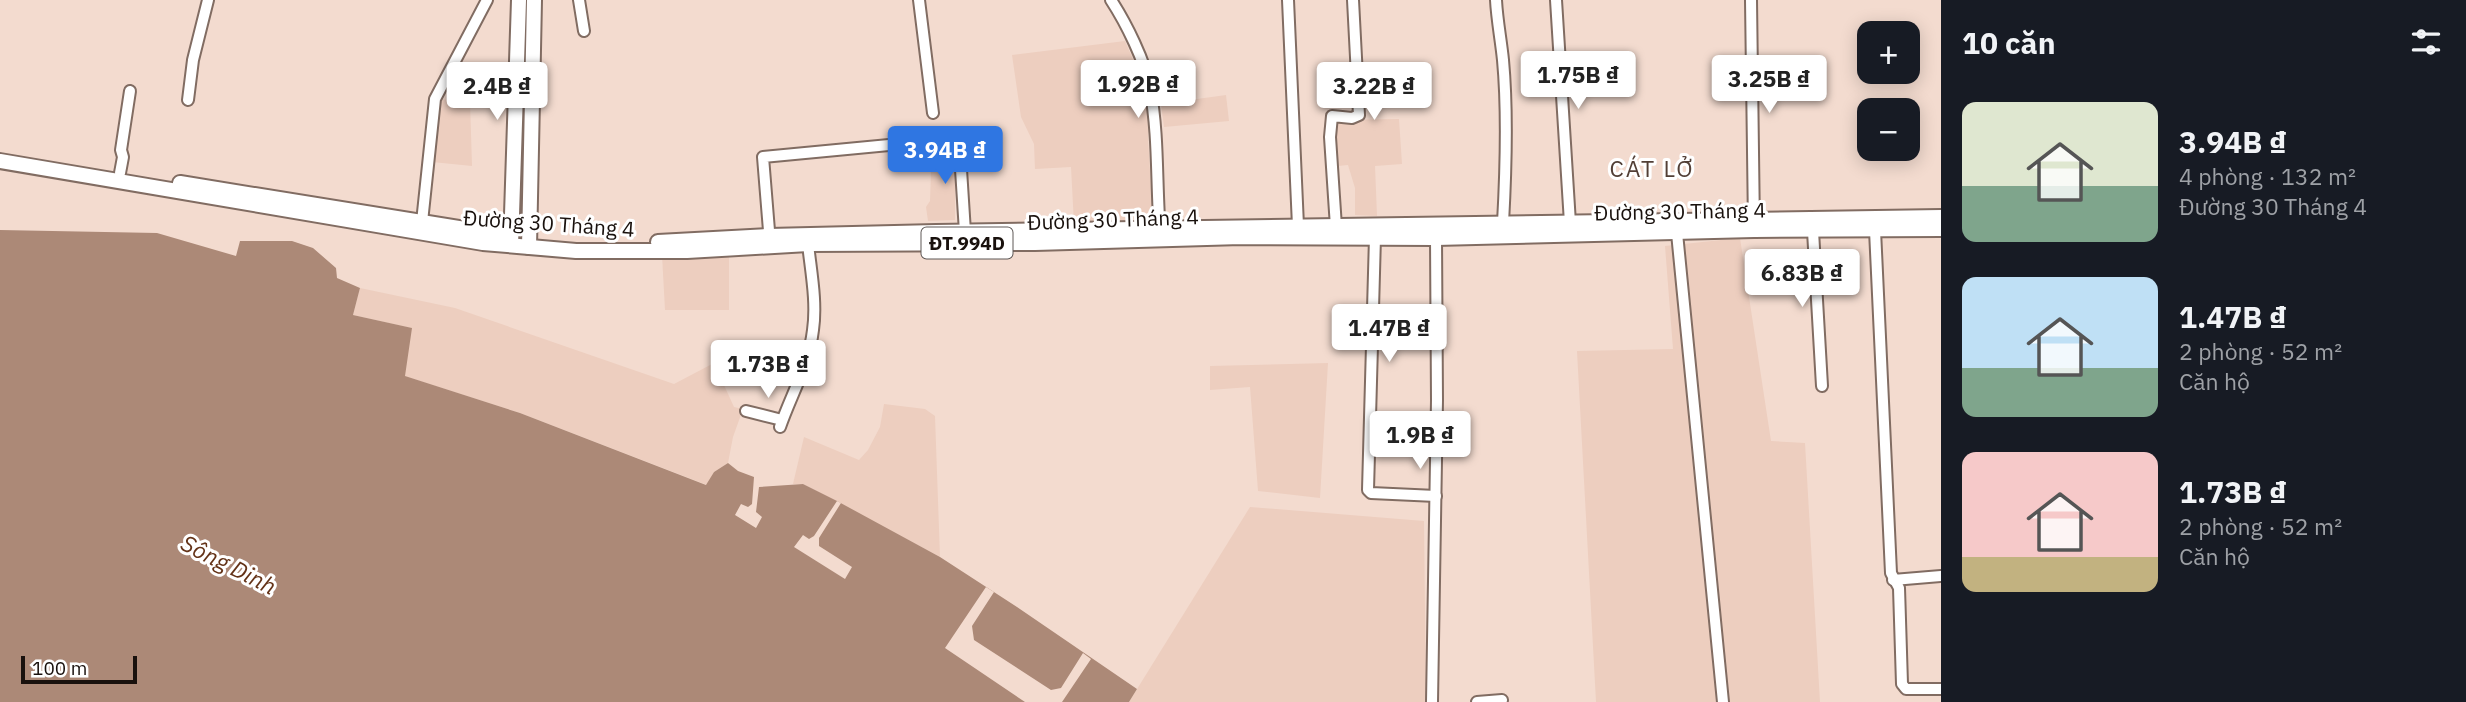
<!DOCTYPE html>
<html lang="vi">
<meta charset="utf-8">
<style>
body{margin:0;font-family:"IBM Plex Sans",sans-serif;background:#20242c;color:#f1f3f6;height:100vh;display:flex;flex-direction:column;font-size:26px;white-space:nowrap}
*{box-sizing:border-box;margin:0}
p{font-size:23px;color:#9ea1a6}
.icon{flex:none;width:38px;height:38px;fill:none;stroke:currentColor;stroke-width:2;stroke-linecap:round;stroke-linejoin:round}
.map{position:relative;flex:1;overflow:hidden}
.sheet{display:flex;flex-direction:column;background:#171b24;width:525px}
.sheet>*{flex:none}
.fabs{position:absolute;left:1857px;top:21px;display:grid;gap:14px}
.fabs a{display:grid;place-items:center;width:63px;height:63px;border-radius:14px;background:#171b24;box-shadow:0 4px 18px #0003;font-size:35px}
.scale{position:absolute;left:21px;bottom:18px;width:116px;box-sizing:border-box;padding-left:7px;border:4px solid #19110d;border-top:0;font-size:19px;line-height:24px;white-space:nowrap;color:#19110d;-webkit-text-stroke:5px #fff;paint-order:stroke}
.price{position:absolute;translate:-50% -60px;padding:0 16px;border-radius:7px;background:#fff;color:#222;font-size:23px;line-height:46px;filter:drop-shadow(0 2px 4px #0008)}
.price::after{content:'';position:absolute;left:50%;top:42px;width:21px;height:16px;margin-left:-10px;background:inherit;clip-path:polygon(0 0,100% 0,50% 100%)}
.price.selected{background:#2f76e2;color:#fff}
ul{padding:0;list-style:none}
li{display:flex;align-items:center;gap:21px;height:175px;padding:0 21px}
li span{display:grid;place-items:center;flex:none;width:196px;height:140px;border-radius:14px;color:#555}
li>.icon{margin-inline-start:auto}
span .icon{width:84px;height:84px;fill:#fffc;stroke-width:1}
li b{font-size:30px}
h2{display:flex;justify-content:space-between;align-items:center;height:84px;padding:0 21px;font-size:30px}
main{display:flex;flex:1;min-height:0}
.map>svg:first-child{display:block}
.built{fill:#edcebf}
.water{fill:#ac8977}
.pier{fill:#f3dbcf}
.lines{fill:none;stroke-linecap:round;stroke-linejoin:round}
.minor-casing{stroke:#816c62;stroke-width:14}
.major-casing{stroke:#816c62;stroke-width:18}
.minor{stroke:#fff;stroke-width:10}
.major{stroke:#fff;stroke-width:14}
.labels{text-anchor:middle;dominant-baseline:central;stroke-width:6;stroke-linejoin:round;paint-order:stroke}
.shield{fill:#fff;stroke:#5e5856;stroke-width:2}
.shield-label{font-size:19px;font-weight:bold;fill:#19110d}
.street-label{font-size:21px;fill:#19110d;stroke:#fff}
.neighbourhood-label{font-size:23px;letter-spacing:2px;fill:#523f36;stroke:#fff}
.water-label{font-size:23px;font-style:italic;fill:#643318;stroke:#fff}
</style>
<main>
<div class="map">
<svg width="1941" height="702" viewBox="0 0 1941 702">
<rect width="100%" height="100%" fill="#f3dbcf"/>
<!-- built -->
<g class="built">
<polygon points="1125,41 1146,89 1150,111 1148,138 1153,220 1074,224 1071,167 1035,169 1034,144 1021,117 1012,55"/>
<polygon points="1226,95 1229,121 1164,127 1161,104"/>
<polygon points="434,99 470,101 472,166 432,162"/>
<polygon points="1399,119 1402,164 1375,166 1377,216 1355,215 1355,188 1348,165 1338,166 1334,125 1337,120"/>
<polygon points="955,142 955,220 928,221 926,207 930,201 932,144"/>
<polygon points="1740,238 1771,441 1805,443 1820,702 1596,702 1577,351 1673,349 1665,246"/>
<polygon points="662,255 729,255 729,310 665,310"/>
<polygon points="360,288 455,308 674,384 714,363 734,407 743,409 733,437 728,463 714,472 707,485 520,413 404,376 411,328 353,315"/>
<polygon points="1328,363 1320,498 1258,491 1250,387 1210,390 1210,366"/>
<polygon points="884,404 925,409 935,416 940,557 803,484 793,484 804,437 859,460 868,450 880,427"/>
<polygon points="1250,507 1424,521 1426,702 1129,702"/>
</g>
<!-- water -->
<polygon class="water" points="0,230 157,233 236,256 240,241 292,241 313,248 336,268 337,278 360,288 353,315 412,328 405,376 520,413 706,485 714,472 728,463 738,471 754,477 752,504 748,507 741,504 735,515 756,528 762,517 756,512 759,487 803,484 837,501 940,557 1017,607 1137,689 1129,702 0,702"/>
<!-- pier -->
<g class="pier">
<polygon points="837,501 841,503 819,538 819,546 852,567 845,579 794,547 803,535 809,539 814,536"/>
<polygon points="986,587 994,592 972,626 974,640 1051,690 1061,688 1083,653 1091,659 1062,702 1025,702 945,648"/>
</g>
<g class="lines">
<!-- minor casing -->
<g class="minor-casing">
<g id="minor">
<polyline points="579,0 584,31"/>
<polyline points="919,0 933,113"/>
<path d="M1111 0C1126 23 1145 61 1150 88 1159 136 1156 185 1160 233"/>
<polyline points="1288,0 1298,226"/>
<path d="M1496 0C1497 20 1501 40 1503 60 1508 114 1506 169 1503 223"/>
<polyline points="1556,0 1570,223"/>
<polyline points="1751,0 1754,227"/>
<polyline points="188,100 193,60 208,0"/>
<polyline points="959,138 965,232"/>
<polyline points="120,173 123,157 121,150 130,91"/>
<polyline points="422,222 435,99 487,0"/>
<polyline points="1336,227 1330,137 1332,116 1352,118 1359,115 1353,0"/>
<polyline points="1875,230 1891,573 1899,588 1902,684 1906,689 1941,689"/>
<polyline points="1813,231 1822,386"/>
<polyline points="1677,233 1723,702"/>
<polyline points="1375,237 1368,490 1371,493 1436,496"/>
<polyline points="770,243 763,157 973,137"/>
<polyline points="746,411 782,420"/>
<path d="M780 427C791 395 809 365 813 330 817 302 811 272 808 244"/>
<polyline points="1893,580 1941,576"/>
<polyline points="1432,702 1437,400 1436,238"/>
<polyline points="1477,702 1502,700"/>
</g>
</g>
<!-- major casing -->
<g class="major-casing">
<g id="major">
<polyline points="0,161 483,243 576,251 687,251 808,244 1035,243 1241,237 1436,238 1754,230 1941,229"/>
<polyline points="180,183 502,235"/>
<polyline points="658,242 769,236 936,232 1941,217"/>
<polyline points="511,245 519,0"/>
<polyline points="529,247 534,0"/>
</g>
</g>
<!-- minor -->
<use href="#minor" class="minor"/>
<!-- major -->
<use href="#major" class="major"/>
</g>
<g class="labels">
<!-- shield labels -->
<rect class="shield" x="921.5" y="227.5" width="91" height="31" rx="5"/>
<g class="shield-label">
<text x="967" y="243">ĐT.994D</text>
</g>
<!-- street labels -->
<g class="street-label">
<text transform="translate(1680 211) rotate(-1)">Đường 30 Tháng 4</text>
<text transform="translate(1113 219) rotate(-2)">Đường 30 Tháng 4</text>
<text transform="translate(549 223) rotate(4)">Đường 30 Tháng 4</text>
</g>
<!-- neighbourhood labels -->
<g class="neighbourhood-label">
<text x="1652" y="168">CÁT LỞ</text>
</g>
<!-- water labels -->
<g class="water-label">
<text transform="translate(229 564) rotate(27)">Sông Dinh</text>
</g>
</g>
</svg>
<div class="fabs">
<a>+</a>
<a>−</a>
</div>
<div class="scale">100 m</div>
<b class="price" style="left:1578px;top:111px">1.75B ₫</b>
<b class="price" style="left:1769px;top:115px">3.25B ₫</b>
<b class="price" style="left:1138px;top:120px">1.92B ₫</b>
<b class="price" style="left:497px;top:122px">2.4B ₫</b>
<b class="price" style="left:1374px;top:122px">3.22B ₫</b>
<b class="price selected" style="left:945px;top:186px">3.94B ₫</b>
<b class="price" style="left:1802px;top:309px">6.83B ₫</b>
<b class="price" style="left:1389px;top:364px">1.47B ₫</b>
<b class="price" style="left:768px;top:400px">1.73B ₫</b>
<b class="price" style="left:1420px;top:471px">1.9B ₫</b>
</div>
<section class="sheet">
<h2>10 căn<svg class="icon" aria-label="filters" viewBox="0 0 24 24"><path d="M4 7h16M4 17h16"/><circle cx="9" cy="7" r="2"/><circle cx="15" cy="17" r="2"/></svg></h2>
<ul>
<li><span style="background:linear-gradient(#dfe7d0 60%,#7fa58c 0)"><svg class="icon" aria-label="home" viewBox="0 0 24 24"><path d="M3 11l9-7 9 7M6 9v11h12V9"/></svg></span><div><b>3.94B ₫</b><p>4 phòng · 132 m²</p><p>Đường 30 Tháng 4</p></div></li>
<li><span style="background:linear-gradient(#bfe0f5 65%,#7fa58c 0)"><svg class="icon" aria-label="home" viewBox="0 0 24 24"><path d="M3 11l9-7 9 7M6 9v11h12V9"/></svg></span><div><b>1.47B ₫</b><p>2 phòng · 52 m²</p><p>Căn hộ</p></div></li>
<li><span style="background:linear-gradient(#f6c9c9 75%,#c2b280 0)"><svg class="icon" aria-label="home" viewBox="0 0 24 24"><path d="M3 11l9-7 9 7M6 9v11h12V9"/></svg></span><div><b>1.73B ₫</b><p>2 phòng · 52 m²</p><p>Căn hộ</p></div></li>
</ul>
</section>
</main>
